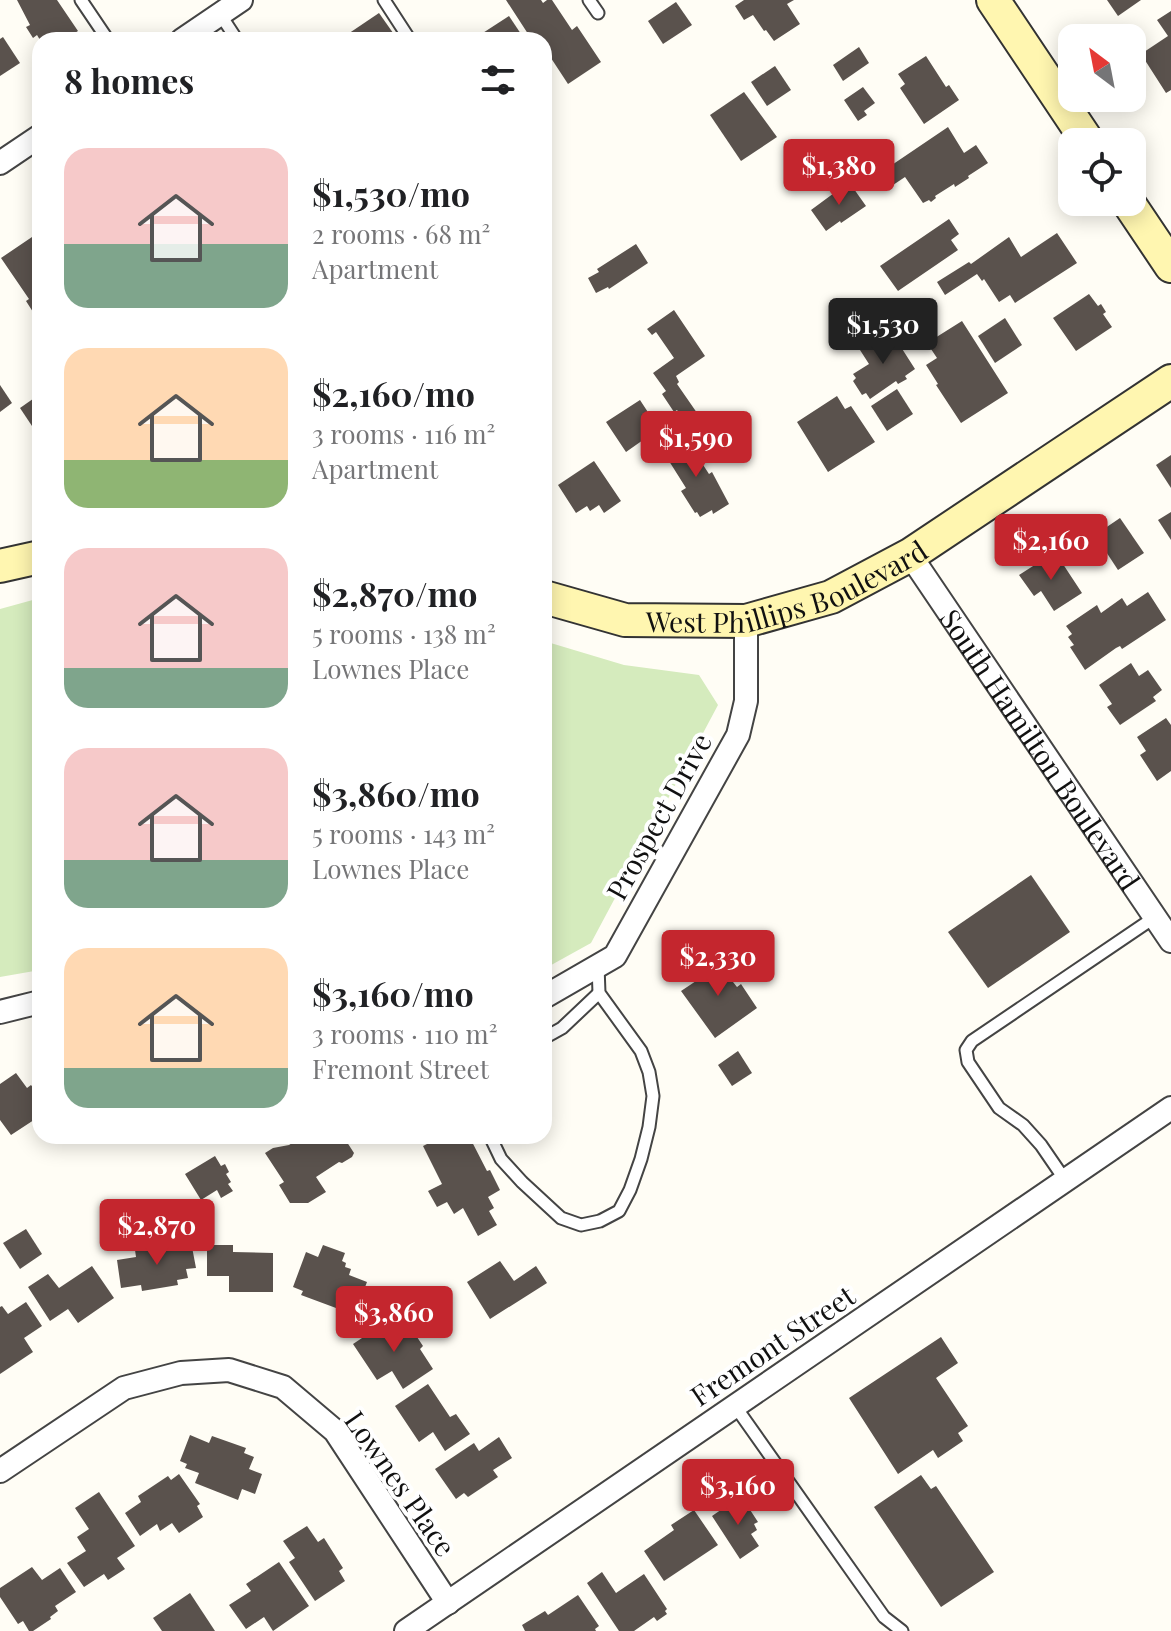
<!DOCTYPE html>
<meta charset="utf-8">
<style>
body{margin:0;font-family:"Playfair Display",serif;background:#f6f6f6;color:#202124;height:100vh;display:flex;flex-direction:column;font-size:30px;white-space:nowrap}
*{box-sizing:border-box;margin:0}
p{font-size:26px;color:#757577}
.icon{flex:none;width:44px;height:44px;fill:none;stroke:currentColor;stroke-width:2;stroke-linecap:round;stroke-linejoin:round}
.map{position:relative;flex:1;overflow:hidden}
.sheet{position:absolute;left:32px;top:32px;width:520px;height:1112px;display:flex;flex-direction:column;background:#fff;border-radius:24px;box-shadow:0 4px 20px #0003}
.sheet>*{flex:none}
.needle{width:52px;rotate:328deg}
.buttons{position:absolute;left:1058px;top:24px;display:grid;gap:16px}
.buttons a{display:grid;place-items:center;width:88px;height:88px;border-radius:16px;background:#fff;box-shadow:0 4px 20px #0003;font-size:40px}
.price{position:absolute;translate:-50% -68px;padding:0 18px;border-radius:8px;background:#c4262e;color:#fff;font-size:26px;line-height:52px;filter:drop-shadow(0 2px 4px #0008)}
.price::after{content:'';position:absolute;left:50%;top:48px;width:24px;height:18px;margin-left:-12px;background:inherit;clip-path:polygon(0 0,100% 0,50% 100%)}
.price.on{background:#222;color:#fff}
ul{padding:0;list-style:none}
li{display:flex;align-items:center;gap:24px;height:200px;padding:0 32px}
li span{display:grid;place-items:center;flex:none;width:224px;height:160px;border-radius:24px;color:#555}
li>.icon{margin-inline-start:auto}
span .icon{width:96px;height:96px;fill:#fffc;stroke-width:1}
li b{font-size:34px}
h2{display:flex;justify-content:space-between;align-items:center;height:96px;padding:0 32px;font-size:34px}
.map>svg:first-child{display:block}
.green{fill:#d5ebbd}
.building{fill:#5a524d}
.lines{fill:none;stroke-linecap:round;stroke-linejoin:round}
.lane-casing{stroke:#444;stroke-width:15}
.street-casing{stroke:#444;stroke-width:26}
.secondary-casing{stroke:#333;stroke-width:36}
.lane{stroke:#fff;stroke-width:11}
.street{stroke:#fff;stroke-width:22}
.secondary{stroke:#fff6b0;stroke-width:32}
.labels{text-anchor:middle;dominant-baseline:central;stroke-width:8;stroke-linejoin:round;paint-order:stroke}
.street-label{font-size:28px;fill:#111;stroke:#fff}
</style>
<div class="map">
<svg width="1171" height="1631" viewBox="0 0 1171 1631">
<rect width="100%" height="100%" fill="#fffdf5"/>
<!-- green -->
<g class="green">
<polygon points="40,598 40,970 0,977 0,609"/>
<polygon points="544,641 624,665 699,675 718,705 591,943 544,969"/>
</g>
<!-- building -->
<g class="building">
<polygon points="17,0 57,0 78,31 64,40 40,40 37,35 33,38 26,27 30,25"/>
<polygon points="506,0 541,0 543,3 547,0 552,0 572,30 577,26 601,62 568,84 547,52 544,53 544,40 532,40"/>
<polygon points="744,0 794,0 787,4 800,24 774,41 766,30 764,31 753,15 744,20 735,6"/>
<polygon points="1107,0 1141,0 1118,16"/>
<polygon points="676,2 692,25 663,44 648,21"/>
<polygon points="1171,11 1171,90 1166,93 1141,54 1168,36 1157,20"/>
<polygon points="379,13 398,40 339,40"/>
<polygon points="509,16 525,40 472,40"/>
<polygon points="3,37 20,63 0,76 0,39"/>
<polygon points="859,47 869,63 843,81 833,65"/>
<polygon points="926,56 946,87 949,85 959,100 924,124 900,88 905,84 898,74"/>
<polygon points="775,66 791,90 767,106 751,82"/>
<polygon points="863,87 875,103 864,111 867,115 858,121 844,100"/>
<polygon points="744,92 777,137 741,161 710,115"/>
<polygon points="948,127 964,153 976,145 988,163 968,176 969,178 955,187 954,184 935,196 936,198 931,202 929,200 923,203 905,177 890,187 880,173"/>
<polygon points="849,182 866,206 841,223 840,221 826,231 811,210"/>
<polygon points="949,219 959,234 951,240 958,250 898,291 880,266"/>
<polygon points="1057,233 1077,263 1015,303 1010,295 999,302 984,279 982,281 977,274 945,295 937,282 969,262 971,264 1009,237 1021,257"/>
<polygon points="32,237 40,250 40,307 33,312 26,301 29,299 1,258"/>
<polygon points="636,244 648,263 609,289 608,287 596,293 588,278 599,272 597,269"/>
<polygon points="1089,294 1098,306 1101,304 1106,312 1103,314 1112,327 1076,351 1053,318"/>
<polygon points="674,310 705,356 676,376 679,382 677,384 704,423 714,417 726,435 705,450 677,410 674,412 662,394 666,391 653,373 674,358 656,332 652,335 647,329"/>
<polygon points="1005,318 1022,345 995,363 978,336"/>
<polygon points="962,321 1008,393 961,423 936,385 938,384 926,365 937,358 927,343"/>
<polygon points="890,330 915,369 905,376 907,379 898,384 896,381 870,399 866,393 862,395 853,381 856,378 853,374 869,364 860,350"/>
<polygon points="0,385 12,403 0,412"/>
<polygon points="897,389 913,414 887,431 871,406"/>
<polygon points="40,394 40,438 20,408"/>
<polygon points="837,396 845,409 851,406 875,442 828,472 797,422"/>
<polygon points="640,400 657,426 651,431 653,433 626,452 606,422"/>
<polygon points="683,434 709,474 712,472 729,504 713,514 712,510 700,517 697,512 695,513 681,491 686,488 669,461 674,458 666,444"/>
<polygon points="1171,455 1171,488 1156,465"/>
<polygon points="594,461 621,501 604,513 599,505 590,511 587,506 576,513 558,485"/>
<polygon points="1171,512 1171,540 1158,520"/>
<polygon points="1120,518 1144,553 1118,570 1095,535"/>
<polygon points="1055,552 1082,593 1054,611 1041,591 1034,596 1019,575"/>
<polygon points="1148,592 1166,620 1122,649 1120,646 1116,648 1085,670 1070,647 1074,645 1068,637 1072,634 1066,626 1097,605 1101,613 1122,598 1127,606"/>
<polygon points="1131,663 1139,676 1148,670 1162,690 1153,697 1156,701 1120,725 1107,707 1112,704 1099,685"/>
<polygon points="1166,718 1171,725 1171,771 1157,781 1140,755 1146,751 1137,737"/>
<polygon points="1031,875 1070,932 988,988 948,932"/>
<polygon points="724,960 737,979 733,982 737,987 741,984 757,1008 715,1038 681,991 696,981 690,973 705,964 710,970"/>
<polygon points="738,1051 752,1073 732,1086 718,1065"/>
<polygon points="16,1073 27,1088 31,1085 35,1090 40,1086 40,1116 11,1135 0,1120 0,1084"/>
<polygon points="303,1136 343,1136 354,1153 352,1157 342,1163 339,1162 316,1177 326,1192 308,1203 290,1203 279,1185 284,1182 265,1153 273,1148 289,1145"/>
<polygon points="443,1136 469,1136 487,1171 490,1170 500,1190 488,1197 494,1208 489,1211 497,1225 478,1236 463,1208 454,1214 447,1202 437,1207 428,1191 442,1184 423,1146"/>
<polygon points="215,1156 221,1166 225,1164 229,1172 226,1174 231,1182 228,1184 233,1191 221,1198 217,1190 201,1200 185,1174"/>
<polygon points="26,1229 42,1254 20,1269 3,1243"/>
<polygon points="182,1242 183,1249 192,1247 196,1268 186,1269 188,1278 177,1280 178,1285 142,1291 141,1285 121,1288 117,1260 136,1257 135,1250"/>
<polygon points="207,1245 233,1245 233,1252 273,1253 273,1292 229,1292 229,1276 207,1276"/>
<polygon points="323,1245 345,1253 342,1261 346,1263 345,1267 351,1269 349,1275 367,1282 357,1308 338,1301 336,1308 301,1295 303,1291 293,1287 306,1252 318,1257"/>
<polygon points="500,1261 514,1281 536,1266 547,1283 490,1319 467,1282"/>
<polygon points="92,1266 114,1298 78,1323 68,1309 50,1321 28,1287 48,1274 59,1288"/>
<polygon points="26,1302 42,1326 24,1338 33,1352 0,1374 0,1307 2,1306 8,1314"/>
<polygon points="386,1322 395,1335 409,1325 423,1346 420,1349 433,1369 403,1389 392,1371 377,1380 353,1344"/>
<polygon points="941,1337 958,1363 936,1378 968,1426 958,1433 963,1441 938,1458 933,1450 898,1474 849,1398"/>
<polygon points="428,1384 450,1417 456,1414 470,1434 445,1451 433,1432 419,1442 395,1406"/>
<polygon points="190,1435 209,1443 212,1436 246,1448 244,1453 254,1457 249,1469 262,1474 255,1494 242,1489 238,1500 195,1483 199,1473 185,1468 187,1464 180,1461"/>
<polygon points="499,1437 512,1458 493,1470 498,1477 468,1497 464,1493 456,1499 435,1469 474,1443 479,1451"/>
<polygon points="179,1474 200,1504 197,1506 203,1517 179,1533 172,1523 160,1531 157,1524 140,1536 125,1513 141,1502 138,1496 168,1476 171,1480"/>
<polygon points="921,1475 931,1489 936,1486 994,1572 941,1607 874,1507"/>
<polygon points="99,1492 135,1546 117,1558 125,1569 108,1580 104,1574 84,1587 67,1563 86,1551 77,1537 89,1529 75,1508"/>
<polygon points="741,1496 758,1522 754,1524 757,1530 751,1534 759,1546 740,1559 712,1516"/>
<polygon points="694,1510 718,1545 664,1581 644,1551 674,1530 671,1525"/>
<polygon points="307,1526 318,1542 324,1538 343,1568 339,1571 345,1581 315,1601 289,1562 295,1558 283,1541"/>
<polygon points="279,1562 309,1606 273,1631 264,1617 246,1629 229,1605 251,1591 246,1584"/>
<polygon points="32,1567 42,1580 60,1568 76,1592 55,1606 58,1611 50,1617 51,1619 33,1631 29,1631 23,1621 18,1624 0,1597 0,1588"/>
<polygon points="602,1572 616,1593 644,1574 667,1609 665,1611 667,1614 657,1621 654,1617 634,1631 619,1631 587,1583"/>
<polygon points="190,1593 215,1631 162,1631 153,1618"/>
<polygon points="578,1595 599,1626 595,1629 596,1631 525,1631 522,1625 545,1611 548,1615"/>
</g>
<g class="lines">
<!-- lane casing -->
<g class="lane-casing">
<g id="lane">
<polyline points="81,0 108,40"/>
<polyline points="384,0 410,40"/>
<polyline points="589,0 598,13"/>
<polyline points="220,14 237,40"/>
<polyline points="544,1038 562,1028 599,993"/>
<polyline points="490,1136 501,1159 522,1182 561,1218 581,1225 600,1221 619,1211 630,1190 641,1159 649,1127 653,1096 649,1072 641,1051 599,993 598,966"/>
<polyline points="1065,1180 1041,1145 1023,1125 999,1108 968,1062 966,1050 972,1041 1155,917"/>
<polyline points="735,1406 884,1617 902,1631"/>
</g>
</g>
<!-- street casing -->
<g class="street-casing">
<g id="street">
<polyline points="182,40 241,0"/>
<polyline points="0,163 40,136"/>
<path id="s1" d="M910 555 1171 941"/>
<polyline points="544,997 615,956 738,735 746,701 746,621"/>
<polyline points="0,1012 40,1002"/>
<polyline points="0,1471 124,1388 181,1373 229,1370 283,1387 335,1431 448,1603"/>
<polyline points="406,1631 1171,1108"/>
</g>
</g>
<!-- secondary casing -->
<g class="secondary-casing">
<g id="secondary">
<polyline points="993,0 1088,142"/>
<polyline points="1128,202 1171,266"/>
<polyline points="0,566 40,557"/>
<path id="s2" d="M544 597 625 620 746 621 831 597 910 555 1171 381"/>
</g>
</g>
<!-- lane -->
<use href="#lane" class="lane"/>
<!-- street -->
<use href="#street" class="street"/>
<!-- secondary -->
<use href="#secondary" class="secondary"/>
</g>
<g class="labels">
<!-- street labels -->
<g class="street-label">
<text stroke="none"><textPath href="#s2" startOffset="252">West Phillips Boulevard</textPath></text>
<text stroke="none"><textPath href="#s1" startOffset="234">South Hamilton Boulevard</textPath></text>
<text transform="translate(658 816) rotate(-61)">Prospect Drive</text>
<text transform="translate(772 1345) rotate(-34)">Fremont Street</text>
<text transform="translate(401 1483) rotate(55)">Lownes Place</text>
</g>
</g>
</svg>
<div class="buttons">
<a><svg class="needle" viewBox="-14 -14 28 28"><path d="M0-13l5 13h-10z" fill="#e53935"/><path d="M0 13l5-13h-10z" fill="#757577"/></svg></a>
<a><svg class="icon" aria-label="locate" viewBox="0 0 24 24"><circle cx="12" cy="12" r="6"/><path d="M12 2v4M12 18v4M2 12h4M18 12h4"/></svg></a>
</div>
<b class="price" style="left:839px;top:207px">$1,380</b>
<b class="price on" style="left:883px;top:366px">$1,530</b>
<b class="price" style="left:696px;top:479px">$1,590</b>
<b class="price" style="left:1051px;top:582px">$2,160</b>
<b class="price" style="left:718px;top:998px">$2,330</b>
<b class="price" style="left:157px;top:1267px">$2,870</b>
<b class="price" style="left:394px;top:1354px">$3,860</b>
<b class="price" style="left:738px;top:1527px">$3,160</b>
<section class="sheet">
<h2>8 homes<svg class="icon" aria-label="filters" viewBox="0 0 24 24"><path d="M4 7h16M4 17h16"/><circle cx="9" cy="7" r="2"/><circle cx="15" cy="17" r="2"/></svg></h2>
<ul>
<li><span style="background:linear-gradient(#f6c9c9 60%,#7fa58c 0)"><svg class="icon" aria-label="home" viewBox="0 0 24 24"><path d="M3 11l9-7 9 7M6 9v11h12V9"/></svg></span><div><b>$1,530/mo</b><p>2 rooms · 68 m²</p><p>Apartment</p></div></li>
<li><span style="background:linear-gradient(#ffd9b3 70%,#8fb573 0)"><svg class="icon" aria-label="home" viewBox="0 0 24 24"><path d="M3 11l9-7 9 7M6 9v11h12V9"/></svg></span><div><b>$2,160/mo</b><p>3 rooms · 116 m²</p><p>Apartment</p></div></li>
<li><span style="background:linear-gradient(#f6c9c9 75%,#7fa58c 0)"><svg class="icon" aria-label="home" viewBox="0 0 24 24"><path d="M3 11l9-7 9 7M6 9v11h12V9"/></svg></span><div><b>$2,870/mo</b><p>5 rooms · 138 m²</p><p>Lownes Place</p></div></li>
<li><span style="background:linear-gradient(#f6c9c9 70%,#7fa58c 0)"><svg class="icon" aria-label="home" viewBox="0 0 24 24"><path d="M3 11l9-7 9 7M6 9v11h12V9"/></svg></span><div><b>$3,860/mo</b><p>5 rooms · 143 m²</p><p>Lownes Place</p></div></li>
<li><span style="background:linear-gradient(#ffd9b3 75%,#7fa58c 0)"><svg class="icon" aria-label="home" viewBox="0 0 24 24"><path d="M3 11l9-7 9 7M6 9v11h12V9"/></svg></span><div><b>$3,160/mo</b><p>3 rooms · 110 m²</p><p>Fremont Street</p></div></li>
</ul>
</section>
</div>
